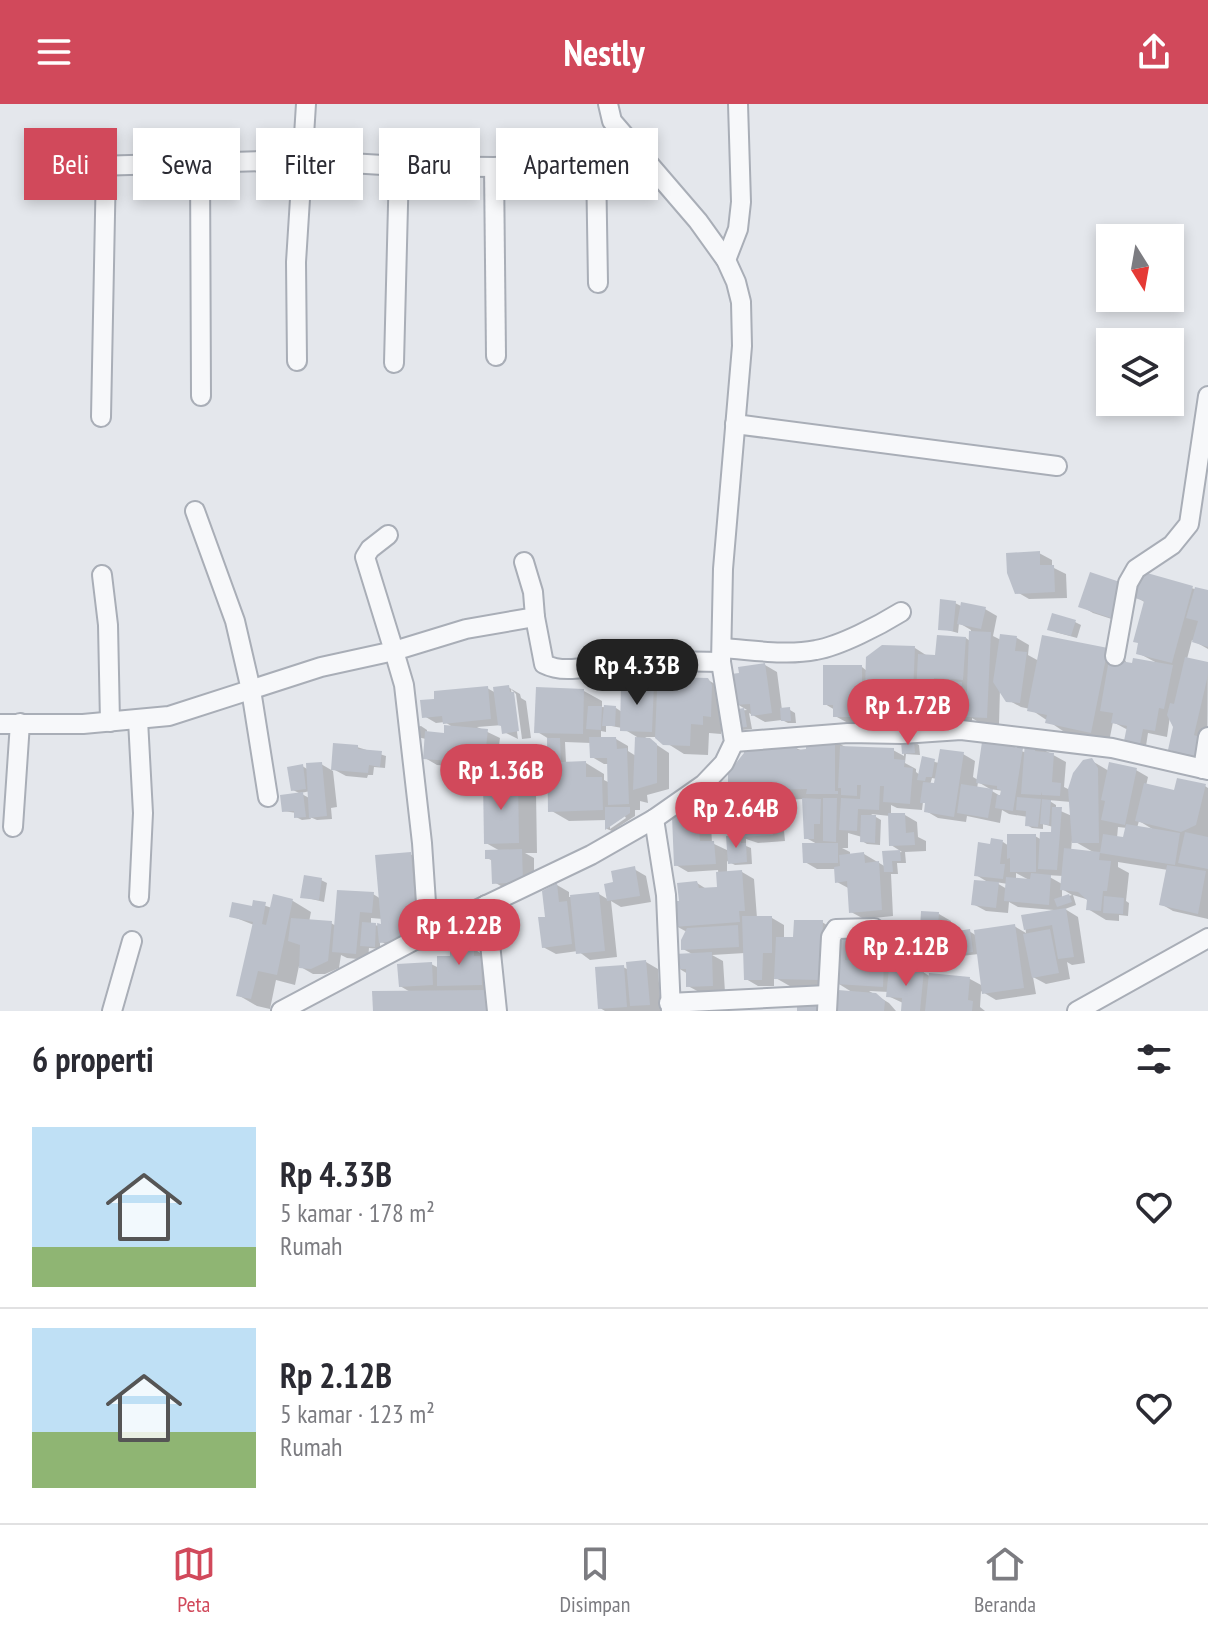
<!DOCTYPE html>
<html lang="id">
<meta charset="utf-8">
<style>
body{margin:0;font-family:"PT Sans Narrow",sans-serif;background:#f2f2f3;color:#2b2b33;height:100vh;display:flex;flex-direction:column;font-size:30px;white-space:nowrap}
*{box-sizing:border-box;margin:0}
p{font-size:26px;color:#7c7c81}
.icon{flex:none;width:44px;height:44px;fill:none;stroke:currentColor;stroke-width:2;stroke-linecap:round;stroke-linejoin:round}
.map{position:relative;height:907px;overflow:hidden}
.drawer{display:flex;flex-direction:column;background:#fff;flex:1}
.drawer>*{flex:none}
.banner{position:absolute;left:24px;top:24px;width:800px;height:72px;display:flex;gap:16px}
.needle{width:52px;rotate:169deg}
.controls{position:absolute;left:1096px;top:120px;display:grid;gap:16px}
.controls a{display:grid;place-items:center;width:88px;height:88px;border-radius:0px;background:#fff;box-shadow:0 4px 12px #0003;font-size:40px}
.price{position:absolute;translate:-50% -68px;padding:0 18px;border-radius:28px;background:#d1495b;color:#fff;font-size:26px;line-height:52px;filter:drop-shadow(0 2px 4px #0008)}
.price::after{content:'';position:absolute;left:50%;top:48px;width:24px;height:18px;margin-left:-12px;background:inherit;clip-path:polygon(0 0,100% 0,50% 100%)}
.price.selected{background:#222;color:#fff}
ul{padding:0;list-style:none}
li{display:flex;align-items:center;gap:24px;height:200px;padding:0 32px}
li+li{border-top:2px solid #e1e1e2}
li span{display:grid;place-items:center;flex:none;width:224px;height:160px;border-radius:0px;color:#555}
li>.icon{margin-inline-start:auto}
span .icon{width:96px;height:96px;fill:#fffc;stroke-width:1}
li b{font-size:34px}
h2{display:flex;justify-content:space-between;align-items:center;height:96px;padding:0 32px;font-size:34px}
.pill{padding:0 28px;border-radius:0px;background:#fff;box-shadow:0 4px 12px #0003;font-size:28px;line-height:72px}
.pill.selected{background:#d1495b;color:#fff}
header{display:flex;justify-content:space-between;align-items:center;height:104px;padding:0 32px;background:#d1495b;color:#fff;font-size:36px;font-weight:600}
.tabs{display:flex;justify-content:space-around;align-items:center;height:112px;border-top:2px solid #e1e1e2;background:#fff;font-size:22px;color:#7c7c81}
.tabs a{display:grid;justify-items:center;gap:4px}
.tabs .selected{color:#d1495b}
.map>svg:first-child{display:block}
.shadow{fill:#0003;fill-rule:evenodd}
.building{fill:#bbc0ca}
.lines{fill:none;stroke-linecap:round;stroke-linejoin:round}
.street-casing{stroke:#a9aeb7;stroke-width:22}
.street{stroke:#f7f8fa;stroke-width:18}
</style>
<header><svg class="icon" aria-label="menu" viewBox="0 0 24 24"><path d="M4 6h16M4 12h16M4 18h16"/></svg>Nestly<svg class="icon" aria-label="share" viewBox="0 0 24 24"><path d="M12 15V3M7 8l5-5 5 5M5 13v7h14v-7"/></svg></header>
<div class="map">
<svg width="1208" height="907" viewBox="0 0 1208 907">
<rect width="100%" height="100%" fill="#e4e7ec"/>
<!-- shadow -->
<g class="shadow">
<polygon points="1039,449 1052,456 1052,463 1066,470 1067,494 1029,495 1017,488"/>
<polygon points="1141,469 1208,489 1208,545 1192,536 1187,555 1208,560 1207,657 1182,652 1170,645 1175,622 1170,612 1167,633 1148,629 1146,642 1126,636 1128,626 1113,618 1109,638 1066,629 1030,605 1021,603 1008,596 1000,585 999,620 980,619 972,614 972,619 931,617 930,626 884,624 875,619 848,619 835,612 835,606 825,600 862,563 867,567 915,544 929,553 937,553 966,534 970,537 971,526 959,519 958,529 940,524 955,499 963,503 985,505 997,512 993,532 1001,536 1002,532 1017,534 1029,541 1028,551 1039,557 1107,546 1126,557 1125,560 1157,559 1138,549 1146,499 1136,493 1124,519 1093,509 1081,502 1126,482"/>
<polygon points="1075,518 1081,521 1077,534 1055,528"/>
<polygon points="765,561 777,568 782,606 790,606 795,609 796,619 788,619 782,616 765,618 749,609 752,625 742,626 737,623 734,607 747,606 737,600"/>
<path d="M708 576 727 587 729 622H721V630L709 629 708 651 684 650 657 633H645L669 649V685L647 691 648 699 640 697V706H635V712L612 727 607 725V716L569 717 550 706 549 635 536 627 584 587 602 597V603L616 604 622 608 653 582 663 588H672ZM606 621 622 624 637 633 636 652 628 647V642L616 635H601V627L606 628ZM565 638 591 639 592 653 604 660H609L610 679 604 676V670L586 659H566ZM624 711 626 714 610 725V720Z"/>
<polygon points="508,583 520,590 521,594 526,597 531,634 522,635 516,590 511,585 518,635 504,628 503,621 477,623 500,634 498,649 469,647 481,653 480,664 437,661 425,654 426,635 417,633 416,623 421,622 427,626 427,630 446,631 454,624 445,618 436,619 424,612 487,584 496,589"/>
<path d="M1003 636 1015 643V645L1027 649 1035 641 1066 658 1064 683 1070 686 1092 657 1109 667 1136 666 1148 673 1146 682 1176 688 1205 682 1208 684V815L1173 807 1161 800 1168 766 1118 758V763L1129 769 1126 797 1129 799 1128 812 1119 811V817L1106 816 1088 805 1089 796 1073 791 1076 801 1065 805 1078 813 1085 859 1072 861 1067 858 1070 875 1046 880 1033 873 1036 890 996 896 981 887 980 903 985 907H903V899L888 892 889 888 869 887 889 899 896 907H838L855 890 839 880V886L795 885 774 873V882H758L746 875 745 849 712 851 723 857 725 888 701 889 688 882V870L678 864 694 851 683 845 687 828 676 822 681 798 697 779 708 786 720 785 718 766 688 768 676 761 674 713 698 697 710 704 712 739 729 747 740 733 731 728 741 688 730 682 796 644 803 647 835 637 847 644 893 646 904 652V639L914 638 919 641 920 651 906 650 905 659 916 665V668L920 671 923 655 939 659 963 650 975 657 973 673 978 676ZM932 674 937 675 936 681H930ZM978 678 990 685 1003 687 1002 693 992 687 977 685ZM804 695 806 734 819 741 805 758 817 765H836L837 778 850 785 851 808 864 815 893 812 891 770H898L897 759H906L905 748 926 747V737L918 733 917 718 905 711H891V701L897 704 922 706 923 698 927 700 926 707 938 714 966 718 967 712 1000 719 1002 706 1009 710 1028 713 1027 721 1032 724 1043 725V720L1053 723V730L1042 736 1035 732 1009 742 1003 738 992 742 976 771 991 780 973 800 986 807 1008 809 1009 798 1018 803 1054 806 1024 813 1026 829 1014 822 977 832 969 827 956 849 961 852 979 850 983 882 970 875 931 873 923 868 893 866 883 860 857 859 858 841 822 818 795 835H784V821L772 814H757L754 775 742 768 727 769V757L735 761 752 760 751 744 746 742V735L758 739 785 737 781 696ZM1048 696 1071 698 1072 712 1056 705V701ZM871 710 890 712 891 741 902 748 885 749 886 763 864 750 850 752V748L842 744H848V729L862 733V737L867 740 880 741 881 716ZM1139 717 1154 726 1137 724ZM1118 723 1127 724 1125 736 1117 734ZM1072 736 1095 749 1071 747ZM1016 769 1031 777 1016 776ZM1046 771 1063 772 1062 780ZM995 778 1008 780 1007 785ZM1062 785 1072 791 1062 794Z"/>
<polygon points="357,643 386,652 385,664 374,663 373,671 368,671 367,674 346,672 333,665"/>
<path d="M321 660 333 667 337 703 331 704 332 715 317 716 310 713 311 715 302 716 296 713V709L284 707 301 690 293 686 302 662 309 666ZM311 687V695L300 689Z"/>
<polygon points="517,677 536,688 537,749 525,749 534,754 534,784 506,785 494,778 493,757 487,754 502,748 486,739"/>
<path d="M410 750 429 761 432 846 400 848 380 837V845L369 844 368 856 347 854 341 851 339 864 325 870H313L299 862 295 881 276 876 270 905 257 902 238 891 254 821 231 812 253 804 254 798 272 804 275 793 293 797 311 808 309 818 331 819 336 822 373 790 381 795ZM371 814 383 815V822L371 821Z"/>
<polygon points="634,765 646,772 651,798 621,803 611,797 617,853 590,856 578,847 556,850 543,843 547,814 557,781 569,788 569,793 599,790 609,796 615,780"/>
<polygon points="321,776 327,779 324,798 303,793"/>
<polygon points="939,810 951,817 948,863 892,859 880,852 922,827"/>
<polygon points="464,838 486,853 486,887 507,899 507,907 375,907 412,889 400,882 431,860 439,864 452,854"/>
<polygon points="646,858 658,865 661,907 605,907 600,904 623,863 629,866"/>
</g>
<!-- building -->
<g class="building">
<polygon points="1040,447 1040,461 1054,461 1055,488 1015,490 1007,469 1006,449"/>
<polygon points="1140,467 1193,482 1172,559 1136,550 1138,539 1133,538 1144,497 1132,493"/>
<polygon points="1090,468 1126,480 1111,514 1078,503"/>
<polygon points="1195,483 1208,486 1208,543 1192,538 1198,517 1186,514"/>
<polygon points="940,495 956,497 953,527 938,526"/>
<polygon points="961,498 986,503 981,525 957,520"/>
<polygon points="1052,509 1076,516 1071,532 1047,526"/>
<polygon points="969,527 991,528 987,614 966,613"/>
<polygon points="1000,530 1017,532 1015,547 1027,548 1020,599 1006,598 993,578"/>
<polygon points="937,531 966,533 963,576 934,574 934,576 962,578 960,614 915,611 918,550 935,551"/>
<polygon points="1042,531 1108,544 1091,629 1045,619 1047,611 1027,607"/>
<polygon points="882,541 915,542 912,617 864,615 866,553"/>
<polygon points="1185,553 1208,558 1208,571 1194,631 1199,633 1195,652 1168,646 1173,623 1167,611 1170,599 1174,600"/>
<polygon points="1133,554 1173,561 1164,605 1159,604 1155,627 1143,625 1140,640 1124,637 1127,622 1111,619 1113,609 1100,607 1109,555 1132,559"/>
<polygon points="765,559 772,609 751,612 750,600 735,601 731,570 739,569 738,563"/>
<polygon points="823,561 862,561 862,613 833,613 833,601 823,601"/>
<polygon points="671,573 708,574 712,581 711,613 703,612 703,621 691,620 690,642 663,641 655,634 657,586 670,586"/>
<polygon points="621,579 654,580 652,628 620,627"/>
<polygon points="509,581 510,588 514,588 519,627 502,630 501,622 498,621 493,583"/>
<polygon points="488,582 491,615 443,620 442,612 422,614 420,596 434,595 434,587"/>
<polygon points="536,583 584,585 583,630 534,629"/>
<polygon points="604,601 616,602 615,622 602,622"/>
<polygon points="588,602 602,602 601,626 586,625"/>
<polygon points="790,603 791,617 781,617 780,604"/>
<polygon points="744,604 747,623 735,624 732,606"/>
<polygon points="444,621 488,625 486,644 460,641 460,643 469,644 468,658 423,655 425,627 444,629"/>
<polygon points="983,631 1004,634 1003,642 1023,644 1013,707 995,704 997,691 1000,691 1001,686 997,685 997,682 976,679"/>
<polygon points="589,633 616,633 617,645 627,644 629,700 608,701 607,654 590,654"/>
<polygon points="635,633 650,634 657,640 657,679 633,686"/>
<polygon points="547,634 560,634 561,658 586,657 586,673 602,673 603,706 548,708"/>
<polygon points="806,635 835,635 835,687 838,687 838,690 806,690 807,685 769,686 773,731 743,733 743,728 729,729 725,686 746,685 728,684 728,669 744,649 744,643 797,642 797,646 806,645"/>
<polygon points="914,636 915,649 902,650 901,637"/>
<polygon points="1025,638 1036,639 1035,647 1054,649 1052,678 1061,679 1060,692 1042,691 1041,688 1041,691 1021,690"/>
<polygon points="333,639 358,641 358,645 382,647 380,663 369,661 368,669 331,666"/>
<polygon points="840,642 894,644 894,655 905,656 904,663 913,664 910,700 883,698 884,682 880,682 879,706 858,705 857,727 839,726 841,694 860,695 861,681 857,681 857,692 841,691 841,684 838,684"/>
<polygon points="940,645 964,648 954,713 924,708 925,699 920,699 923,678 934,679"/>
<polygon points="922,652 935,655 932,673 926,673 925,677 917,676"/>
<polygon points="1092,654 1098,664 1099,739 1072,739 1068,685 1073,669 1083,656"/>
<polygon points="322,658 327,712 309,714 306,659"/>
<polygon points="1109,658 1137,664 1125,721 1101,716 1105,697 1101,696"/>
<polygon points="303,660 306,685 291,687 287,663"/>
<polygon points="1177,674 1206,680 1196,721 1181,728 1135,717 1144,679 1174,686"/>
<polygon points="518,675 519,739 484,740 483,676"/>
<polygon points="961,680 993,685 988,714 957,709"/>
<polygon points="303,688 306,713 294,714 294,707 282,708 280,691"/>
<polygon points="1017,693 1041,695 1038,723 1025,722 1026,707 1016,706"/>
<polygon points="802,694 821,695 820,720 814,720 814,735 804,735"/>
<polygon points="823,694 837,694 836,738 823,737"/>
<polygon points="698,695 700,737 714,737 716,760 674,762 672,712"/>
<polygon points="1042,695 1051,696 1049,721 1040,720"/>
<polygon points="605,703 630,703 630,709 605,726"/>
<polygon points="1052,703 1062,703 1057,766 1038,765 1040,728 1051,728"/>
<polygon points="888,709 905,709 906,729 914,728 915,741 889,742"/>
<polygon points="861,711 876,711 875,739 860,738"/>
<polygon points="1126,720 1180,729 1175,761 1100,749 1103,730 1123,733"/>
<polygon points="1185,728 1208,733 1208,765 1178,759"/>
<polygon points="1007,730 1036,730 1036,768 1010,768 1010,754 1007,755"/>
<polygon points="741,731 741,739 746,739 747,758 728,760 726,732"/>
<polygon points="991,734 1003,736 1000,760 1005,760 1003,775 974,772 978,738 990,740"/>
<polygon points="802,739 838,739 838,759 803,759"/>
<polygon points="1064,744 1100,748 1099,756 1111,757 1107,787 1103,787 1101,807 1086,806 1087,796 1078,788 1060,786"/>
<polygon points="522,745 523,778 492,780 491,755 485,755 485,746"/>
<polygon points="900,746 901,757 892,757 893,768 884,768 882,747"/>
<polygon points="411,748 417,820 413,820 414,836 379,839 377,819 381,820 375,751"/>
<polygon points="864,748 865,759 879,757 882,806 849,809 847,777 835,779 834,763 840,762 839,751"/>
<polygon points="1167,761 1206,767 1198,810 1159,801"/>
<polygon points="635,762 640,792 607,797 604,780 613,778 611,767"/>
<polygon points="742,766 745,807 739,807 740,818 674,823 671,797 679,797 677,779 697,777 699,784 717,783 716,768"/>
<polygon points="1031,769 1051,771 1049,801 1004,797 1006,773 1030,775"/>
<polygon points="304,771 322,774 319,796 300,794"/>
<polygon points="974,776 999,778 996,804 971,801"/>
<polygon points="557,779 559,798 567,797 572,840 542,844 538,813 545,813 542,787"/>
<polygon points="337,786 374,788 372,809 360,808 356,850 332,848"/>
<polygon points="599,788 605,847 576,850 570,791"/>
<polygon points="273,790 293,795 277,871 258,867 251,895 236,892 253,818 229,813 232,798 252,802 253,796 266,798 262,820 266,821"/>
<polygon points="1069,790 1072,798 1057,803 1054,795"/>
<polygon points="1104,792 1124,794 1123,810 1103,809"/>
<polygon points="1066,804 1074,853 1058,855 1052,821 1024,826 1021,811"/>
<polygon points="921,807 939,808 936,857 878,853 880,823 920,825"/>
<polygon points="742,812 772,812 772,849 763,849 762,876 744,876"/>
<polygon points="291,814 332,817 328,857 311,865 299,864 300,841 288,837"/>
<polygon points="794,816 823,816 821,876 774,875 776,833 793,833"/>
<polygon points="362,818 376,819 375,843 360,842"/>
<polygon points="1015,820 1024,884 982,890 974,826"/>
<polygon points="738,821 739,843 681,846 681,836 687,824"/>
<polygon points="970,825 973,848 954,851 951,828"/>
<polygon points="1050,825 1059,869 1032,874 1023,830"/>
<polygon points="837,831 847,832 845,856 884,858 883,883 835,880"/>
<polygon points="465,836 464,844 474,844 474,852 481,852 482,881 437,882 437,852 450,852 450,837"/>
<polygon points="712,848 713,882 686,883 686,865 676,865 675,850"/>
<polygon points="646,856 650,901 630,902 626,858"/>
<polygon points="432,858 433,881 399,883 397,860"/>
<polygon points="624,861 627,903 598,905 595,863"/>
<polygon points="889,864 924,866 920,907 901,907 902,894 886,893"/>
<polygon points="929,869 970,873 968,896 973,897 972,907 925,907"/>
<polygon points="489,886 490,907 373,907 372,887"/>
<polygon points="838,886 876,889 885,897 884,907 836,907"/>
<polygon points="797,896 821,897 820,907 797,907"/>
</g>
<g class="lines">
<!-- street casing -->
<g class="street-casing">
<g id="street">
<polyline points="596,57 598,179"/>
<polyline points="200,58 201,292"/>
<polyline points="62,63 301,56 399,62 494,63 645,55"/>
<polyline points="494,63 496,252"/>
<polyline points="726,156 738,125 741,98 738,0"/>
<polyline points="297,257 296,158 306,0"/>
<polyline points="394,259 399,62"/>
<polyline points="101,313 106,61"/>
<polyline points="735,320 1057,362"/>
<polyline points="195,407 235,517 251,586 268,693"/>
<polyline points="102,471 108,521 110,618"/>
<path d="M535 513 544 560C566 571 590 561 613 560 649 558 685 557 721 558"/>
<path d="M722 544C753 546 786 552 816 546 840 542 880 521 901 508"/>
<polyline points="1115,552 1128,479 1136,465 1172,441 1189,420 1208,292"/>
<polyline points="138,616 143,709 139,793"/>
<polyline points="0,620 83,620 169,612 321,563 394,547 365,453 370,445 388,431"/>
<polyline points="734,638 848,629 902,630 961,626 1112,644 1208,666"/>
<polyline points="1203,665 1208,633"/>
<polyline points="654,715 666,791 671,907"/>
<polyline points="13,723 20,619"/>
<polyline points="486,801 497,907"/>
<polyline points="428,829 422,739 404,581 394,547 466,525 535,513 533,488 524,458"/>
<polyline points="669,899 827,891"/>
<polyline points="112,907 132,837"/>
<polyline points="281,907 428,829 591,751 654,715 704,680 724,659 734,638 721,558 723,465 742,242 741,198 736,178 726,156 698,117 612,17 608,0"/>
<polyline points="827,907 831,833 836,825 874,824"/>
<polyline points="1077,907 1208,834"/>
</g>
</g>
<!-- street -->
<use href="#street" class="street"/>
</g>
</svg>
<div class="controls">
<a><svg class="needle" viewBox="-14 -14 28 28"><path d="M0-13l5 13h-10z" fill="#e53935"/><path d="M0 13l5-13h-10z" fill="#7c7c81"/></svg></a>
<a><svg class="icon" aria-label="layers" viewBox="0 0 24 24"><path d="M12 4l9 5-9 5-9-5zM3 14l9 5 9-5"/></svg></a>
</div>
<b class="price selected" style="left:637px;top:603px">Rp 4.33B</b>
<b class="price" style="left:908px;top:643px">Rp 1.72B</b>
<b class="price" style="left:501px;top:708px">Rp 1.36B</b>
<b class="price" style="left:736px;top:746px">Rp 2.64B</b>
<b class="price" style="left:459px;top:863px">Rp 1.22B</b>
<b class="price" style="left:906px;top:884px">Rp 2.12B</b>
<div class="banner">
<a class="pill selected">Beli</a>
<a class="pill">Sewa</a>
<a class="pill">Filter</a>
<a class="pill">Baru</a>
<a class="pill">Apartemen</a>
</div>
</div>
<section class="drawer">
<h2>6 properti<svg class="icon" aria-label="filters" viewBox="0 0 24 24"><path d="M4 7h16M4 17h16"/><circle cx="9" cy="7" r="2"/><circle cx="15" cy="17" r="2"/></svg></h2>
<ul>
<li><span style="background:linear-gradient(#bfe0f5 75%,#8fb573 0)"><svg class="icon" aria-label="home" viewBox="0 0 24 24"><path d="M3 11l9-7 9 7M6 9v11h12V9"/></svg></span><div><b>Rp 4.33B</b><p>5 kamar · 178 m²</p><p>Rumah</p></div><svg class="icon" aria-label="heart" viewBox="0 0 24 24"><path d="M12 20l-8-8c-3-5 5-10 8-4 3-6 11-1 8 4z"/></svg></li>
<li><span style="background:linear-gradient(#bfe0f5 65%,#8fb573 0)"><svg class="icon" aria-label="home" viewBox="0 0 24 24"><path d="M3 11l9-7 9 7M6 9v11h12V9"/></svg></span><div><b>Rp 2.12B</b><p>5 kamar · 123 m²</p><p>Rumah</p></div><svg class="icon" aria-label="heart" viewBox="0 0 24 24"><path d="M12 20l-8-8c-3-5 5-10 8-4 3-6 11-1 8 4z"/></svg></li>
</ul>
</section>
<nav class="tabs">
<a class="selected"><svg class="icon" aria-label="map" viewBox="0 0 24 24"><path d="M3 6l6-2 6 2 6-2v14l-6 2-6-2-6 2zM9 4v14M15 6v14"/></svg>Peta</a>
<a><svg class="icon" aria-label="saved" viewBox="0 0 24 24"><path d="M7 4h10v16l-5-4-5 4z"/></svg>Disimpan</a>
<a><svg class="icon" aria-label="home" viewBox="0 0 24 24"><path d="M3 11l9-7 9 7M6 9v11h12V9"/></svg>Beranda</a>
</nav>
